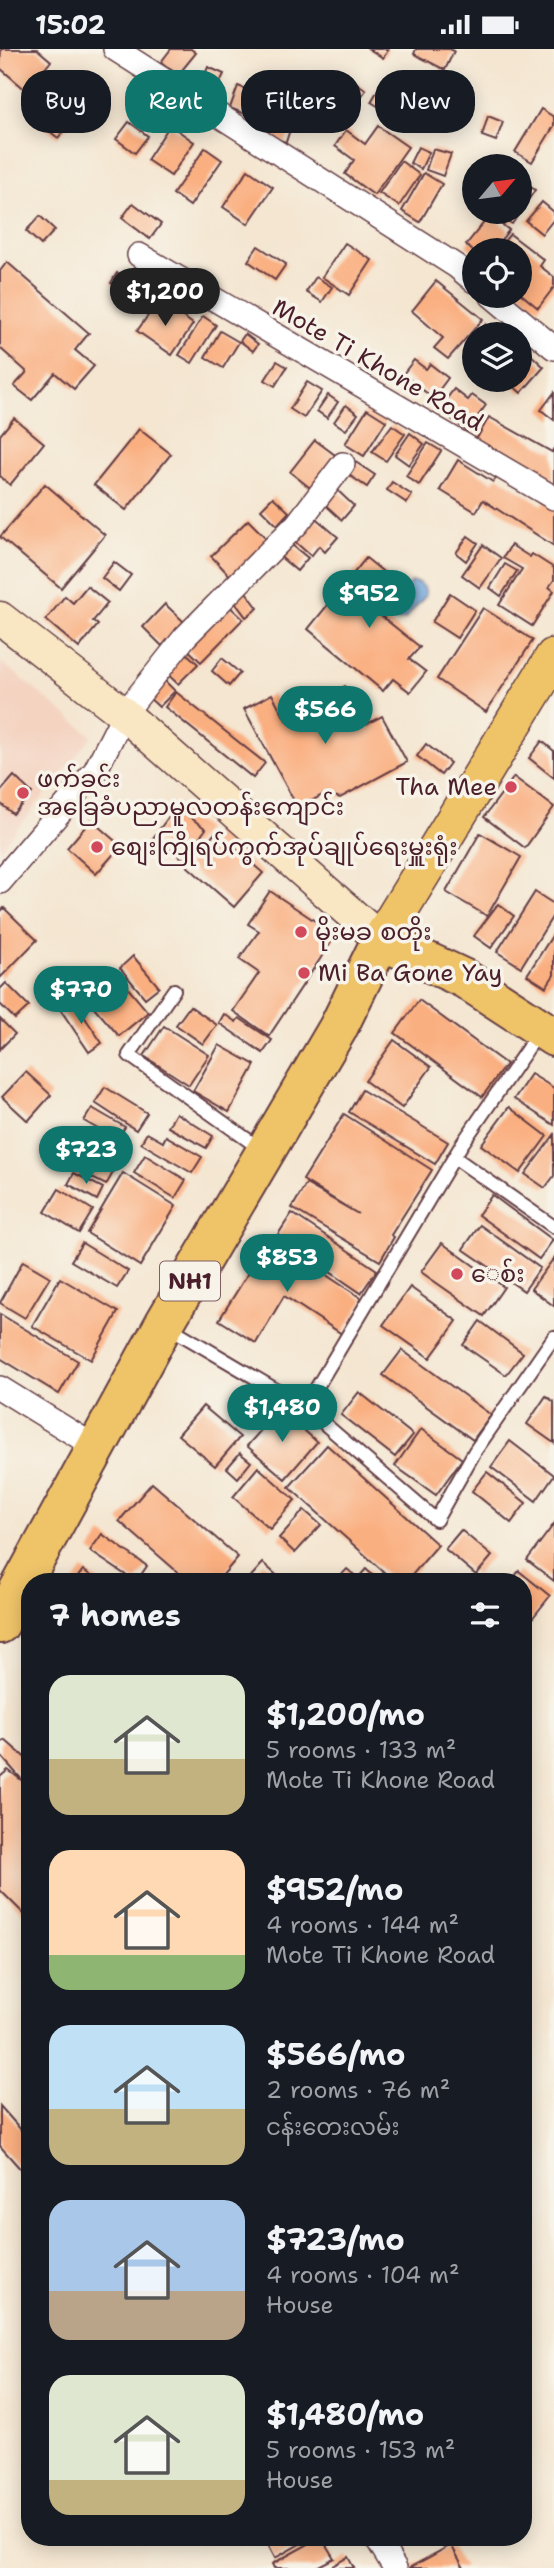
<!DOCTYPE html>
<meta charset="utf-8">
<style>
body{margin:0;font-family:"Shantell Sans","Noto Sans Myanmar",sans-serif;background:#242831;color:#f1f3f6;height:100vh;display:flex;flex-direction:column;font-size:26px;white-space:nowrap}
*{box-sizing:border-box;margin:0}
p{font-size:23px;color:#9ea1a6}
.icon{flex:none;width:38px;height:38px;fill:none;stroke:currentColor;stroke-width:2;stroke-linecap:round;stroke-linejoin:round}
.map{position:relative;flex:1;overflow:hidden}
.panel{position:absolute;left:21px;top:1524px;width:511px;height:973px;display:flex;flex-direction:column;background:#171b24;border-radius:28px;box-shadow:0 4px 18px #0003}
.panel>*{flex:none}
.banner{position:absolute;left:21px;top:21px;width:513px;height:63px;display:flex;gap:14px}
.needle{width:46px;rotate:61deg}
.fabs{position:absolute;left:462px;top:105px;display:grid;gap:14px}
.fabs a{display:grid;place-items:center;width:70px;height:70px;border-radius:50%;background:#171b24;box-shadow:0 4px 18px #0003;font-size:35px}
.price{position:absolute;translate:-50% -60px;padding:0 16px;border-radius:24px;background:#0f766e;color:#fff;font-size:23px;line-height:46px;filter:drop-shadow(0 2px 4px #0008)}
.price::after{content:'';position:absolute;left:50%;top:42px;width:21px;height:16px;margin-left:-10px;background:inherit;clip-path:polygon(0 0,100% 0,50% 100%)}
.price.current{background:#222;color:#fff}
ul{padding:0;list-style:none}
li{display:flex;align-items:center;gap:21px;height:175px;padding:0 28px}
li span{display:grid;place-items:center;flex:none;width:196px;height:140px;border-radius:21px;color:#555}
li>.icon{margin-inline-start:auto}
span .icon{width:84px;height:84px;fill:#fffc;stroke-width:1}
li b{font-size:30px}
h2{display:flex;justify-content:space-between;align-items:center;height:84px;padding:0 28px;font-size:30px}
.tag{padding:0 24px;border-radius:28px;background:#171b24;box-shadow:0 4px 18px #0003;font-size:24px;line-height:63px}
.tag.current{background:#0f766e;color:#fff}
.status{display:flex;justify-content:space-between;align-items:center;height:49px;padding:0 35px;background:#171b24;direction:ltr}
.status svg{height:19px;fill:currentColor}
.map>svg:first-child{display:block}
.built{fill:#f4d3c1}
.water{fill:#6ca5db;stroke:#5b6283;stroke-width:2}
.building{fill:#faaf80}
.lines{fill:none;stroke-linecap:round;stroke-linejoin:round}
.service-casing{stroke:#643d44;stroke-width:16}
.minor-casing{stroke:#643d44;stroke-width:26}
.secondary-casing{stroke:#643d44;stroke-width:35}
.primary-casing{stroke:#643d44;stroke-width:40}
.trunk-casing{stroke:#643d44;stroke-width:42}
.service{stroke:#fff;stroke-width:12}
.minor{stroke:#fff;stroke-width:23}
.secondary{stroke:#f9e7c3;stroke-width:32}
.primary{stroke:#efc469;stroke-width:37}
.trunk{stroke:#efc469;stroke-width:38}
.poi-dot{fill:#d1495b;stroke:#f7f3e8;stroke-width:2.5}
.labels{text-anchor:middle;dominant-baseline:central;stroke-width:7;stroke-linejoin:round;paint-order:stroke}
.shield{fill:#f7f3e8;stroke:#7e5f64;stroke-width:2}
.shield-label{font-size:23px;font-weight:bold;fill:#4a1f2b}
.street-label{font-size:24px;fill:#4a1f2b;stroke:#f7f3e8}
.poi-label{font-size:24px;fill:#4a1f2b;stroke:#f7f3e8;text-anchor:start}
</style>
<div class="status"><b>15:02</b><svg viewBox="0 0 49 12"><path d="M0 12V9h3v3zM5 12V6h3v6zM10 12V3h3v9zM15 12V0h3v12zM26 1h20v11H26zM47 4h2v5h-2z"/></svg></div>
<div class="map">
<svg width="554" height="2519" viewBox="0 0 554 2519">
<rect width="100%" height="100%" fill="#f7f3e8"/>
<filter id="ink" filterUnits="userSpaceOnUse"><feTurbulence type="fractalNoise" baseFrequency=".0143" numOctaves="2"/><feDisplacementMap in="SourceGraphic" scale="14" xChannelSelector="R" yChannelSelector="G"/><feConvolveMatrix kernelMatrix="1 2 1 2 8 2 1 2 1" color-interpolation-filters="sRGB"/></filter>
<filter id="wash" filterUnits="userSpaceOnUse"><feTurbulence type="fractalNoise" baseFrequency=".00686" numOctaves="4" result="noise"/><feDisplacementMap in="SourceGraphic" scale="28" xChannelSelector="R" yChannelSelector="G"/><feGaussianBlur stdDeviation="1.57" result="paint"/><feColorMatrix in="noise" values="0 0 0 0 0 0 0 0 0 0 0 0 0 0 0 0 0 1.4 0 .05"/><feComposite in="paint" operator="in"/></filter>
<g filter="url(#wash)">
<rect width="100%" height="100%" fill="#f4e6d1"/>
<!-- built -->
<polygon class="built" points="0,612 92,687 0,801"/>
<!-- water -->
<polygon class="water" points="411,533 417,533 424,538 426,546 405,570 397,572 392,568 391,558"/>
<g id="blocks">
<!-- building -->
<g class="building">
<polygon points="1,0 37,0 51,12 27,42 0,19"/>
<polygon points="171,0 191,0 196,4 178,26 161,13"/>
<polygon points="369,0 389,0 383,9"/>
<polygon points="416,0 450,0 454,2 445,21 414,5"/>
<polygon points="208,18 224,25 214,47 199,40"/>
<polygon points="353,31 366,41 350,63 337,53"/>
<polygon points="382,34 414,53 403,72 371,53"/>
<polygon points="238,37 256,44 248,66 230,59"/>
<polygon points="433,41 451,46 447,62 428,57"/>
<polygon points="63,46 81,60 58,89 41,75"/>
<polygon points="267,59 294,68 286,93 259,85"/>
<polygon points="541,60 554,68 554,77 532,113 515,103"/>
<polygon points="488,67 503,73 496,92 482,87"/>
<polygon points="129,73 148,87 135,104 116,90"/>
<polygon points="170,76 194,93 171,127 147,111"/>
<polygon points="378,77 408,98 374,146 345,125 354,111 335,97 346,81 365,95"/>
<polygon points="418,98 429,103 421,120 410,114"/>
<polygon points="205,99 222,111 190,157 173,145"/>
<polygon points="433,100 451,105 443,127 426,121"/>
<polygon points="401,112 420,126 399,157 379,144"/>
<polygon points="248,121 273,138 248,175 223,158"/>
<polygon points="424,124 442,135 420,173 402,162"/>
<polygon points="520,130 535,141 512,175 493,163 520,163"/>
<polygon points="542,153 554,163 554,170 542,185 526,172"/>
<polygon points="133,154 161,175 150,190 122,169"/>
<polygon points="490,166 509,181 493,201 474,203 466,196"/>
<polygon points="40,167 55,181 41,196 26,182"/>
<polygon points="510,185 544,211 540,217 554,228 554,238 538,259 520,244 520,201 497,201"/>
<polygon points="345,194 372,211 349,246 322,228"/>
<polygon points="258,197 286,215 275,231 248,212"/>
<polygon points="7,213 89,284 75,301 94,317 74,340 55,324 32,351 14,337 27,323 0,299 0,222"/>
<polygon points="117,224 129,233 123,242 111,234"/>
<polygon points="316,228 332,238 322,253 306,243"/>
<polygon points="436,232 483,270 448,310 434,299 443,289 412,262"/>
<polygon points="159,251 193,275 172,306 137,282"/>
<polygon points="203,267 216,276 192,314 179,306"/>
<polygon points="486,275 498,285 478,285"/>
<polygon points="220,282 239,293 223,319 205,308"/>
<polygon points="245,285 258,295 253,302 240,292"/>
<polygon points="474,289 474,310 464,302"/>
<polygon points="527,302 544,318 521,344 507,331 520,331 520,310"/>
<polygon points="414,311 426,320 430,315 448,329 433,349 403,325"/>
<polygon points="277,312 287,318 275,337 265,331"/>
<polygon points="307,333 322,342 304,369 290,360"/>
<polygon points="454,340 468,351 472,346 486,356 467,382 439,360"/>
<polygon points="554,344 554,371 541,361"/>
<polygon points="328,346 338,353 327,369 317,362"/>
<polygon points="346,356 358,365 346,381 334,373"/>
<polygon points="367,360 386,372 364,407 345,395"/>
<polygon points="489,368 552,403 554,399 554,446 472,398"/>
<polygon points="14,369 44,394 10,436 0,427 0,386"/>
<polygon points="392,376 405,385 386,412 372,403"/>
<polygon points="139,380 171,405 126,461 94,436"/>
<polygon points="410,384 424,395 409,416 395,406"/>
<polygon points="315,391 339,409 314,442 290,423"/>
<polygon points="428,394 441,402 419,436 406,427"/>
<polygon points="351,410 375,426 367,438 343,422"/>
<polygon points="458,411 493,433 498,427 542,456 545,452 554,458 554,497 483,451 476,463 440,441"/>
<polygon points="392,433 412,446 407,454 387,441"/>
<polygon points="45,435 105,486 61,539 0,488"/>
<polygon points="333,437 354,457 342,471 320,451"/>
<polygon points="273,448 289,463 277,476 261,460"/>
<polygon points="312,466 338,488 325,503 319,497 311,507 292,490"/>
<polygon points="248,471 271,494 233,530 211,507"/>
<polygon points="468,487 478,494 466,512 456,504"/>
<polygon points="287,492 308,509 297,522 277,505"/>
<polygon points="483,496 501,509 480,539 462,526"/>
<polygon points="511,496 530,508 532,505 554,519 554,531 549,538 554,542 532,577 499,556 522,520 503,509"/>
<polygon points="366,509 402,538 380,566 420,598 409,610 426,623 410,643 393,630 383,642 308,580"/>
<polygon points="114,513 131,526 119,542 102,529"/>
<polygon points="505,515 517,522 501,547 490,539"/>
<polygon points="87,537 108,554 93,572 98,576 79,599 46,571 65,547 73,554"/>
<polygon points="243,539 258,559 246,568 231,548"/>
<polygon points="450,544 475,561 457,589 432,573"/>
<polygon points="224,552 243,570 201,613 182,595"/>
<polygon points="165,555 184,573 162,597 143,578"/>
<polygon points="483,559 533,591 486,663 437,630"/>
<polygon points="182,600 198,615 178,635 163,621"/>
<polygon points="222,609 240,624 229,637 212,622"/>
<polygon points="163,630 175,642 159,658 147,647"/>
<polygon points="345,637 367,675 382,667 407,713 340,749 326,744 298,759 244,660 272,645 286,671"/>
<polygon points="176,643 265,714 253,729 165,658"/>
<polygon points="542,692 554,702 554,729 529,709"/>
<polygon points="426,695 450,714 441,726 417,707"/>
<polygon points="14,727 32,744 13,765 0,754 0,743"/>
<polygon points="514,728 554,758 525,799 484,768"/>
<polygon points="176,758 206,780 183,810 153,789"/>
<polygon points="91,771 121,797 96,825 67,799"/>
<polygon points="216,783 263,824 234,858 187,817"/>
<polygon points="480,784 521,808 487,867 446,843"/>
<polygon points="270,842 336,886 269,987 233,962 259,924 239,910 259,882 248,875"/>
<polygon points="535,843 554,855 554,865 521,918 497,903"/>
<polygon points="498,855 514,867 491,899 474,887"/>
<polygon points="4,859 37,891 0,929 0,863"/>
<polygon points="554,884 554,926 546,938 527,926"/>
<polygon points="133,907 159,938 145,949 120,919"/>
<polygon points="116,925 148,963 119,987 87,950"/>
<polygon points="6,934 29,957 15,970 0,955 0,940"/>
<polygon points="73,951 102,994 89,1003 60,960"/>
<polygon points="419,951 506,1015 482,1048 395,984"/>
<polygon points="190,957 217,976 203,995 176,976"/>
<polygon points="224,965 236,973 239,969 272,991 263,1004 219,974"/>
<polygon points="0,970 15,985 0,1000"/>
<polygon points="164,977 209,1006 189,1036 144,1007"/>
<polygon points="394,991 431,1018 402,1059 365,1032"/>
<polygon points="219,996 255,1016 229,1063 193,1042"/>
<polygon points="26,1023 51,1046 28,1072 2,1048"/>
<polygon points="531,1025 554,1039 554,1076 514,1050"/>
<polygon points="105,1038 147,1064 136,1081 95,1054"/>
<polygon points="362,1041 448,1093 435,1115 349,1063"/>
<polygon points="509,1058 547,1087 520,1124 481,1096"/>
<polygon points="92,1059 125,1078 117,1091 84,1072"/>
<polygon points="176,1064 213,1087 206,1099 168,1078"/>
<polygon points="344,1065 432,1121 391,1186 394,1188 380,1212 292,1159 306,1135 358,1165 303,1131"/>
<polygon points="91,1081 129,1100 120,1119 81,1100"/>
<polygon points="147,1084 163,1093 166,1087 202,1108 192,1124 141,1094"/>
<polygon points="554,1086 554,1127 545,1139 525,1125"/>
<polygon points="83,1106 114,1122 106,1136 76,1121"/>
<polygon points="145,1106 186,1131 175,1149 134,1124"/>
<polygon points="74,1124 103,1139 97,1151 68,1135"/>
<polygon points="123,1124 176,1157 140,1217 87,1184"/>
<polygon points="59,1140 93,1161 79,1184 45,1163"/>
<polygon points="492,1146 553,1191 539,1210 478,1166"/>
<polygon points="292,1164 377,1221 361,1244 277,1187"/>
<polygon points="480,1176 540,1219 524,1242 463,1200"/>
<polygon points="270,1189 364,1251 342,1285 284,1247 256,1294 219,1271"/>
<polygon points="82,1194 128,1222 117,1239 71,1212"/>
<polygon points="442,1194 504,1238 484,1267 421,1223"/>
<polygon points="554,1209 554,1257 531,1240"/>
<polygon points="23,1212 50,1228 25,1269 0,1254"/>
<polygon points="60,1229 118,1263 91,1311 32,1277"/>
<polygon points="410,1238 457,1272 430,1309 383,1276"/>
<polygon points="0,1265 78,1312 59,1345 0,1309"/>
<polygon points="480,1272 523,1304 506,1326 463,1296"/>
<polygon points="402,1301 491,1366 473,1391 383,1326"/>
<polygon points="359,1343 413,1386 395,1408 341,1366"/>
<polygon points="546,1347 554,1353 554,1394 527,1375"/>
<polygon points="203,1357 240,1388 215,1417 178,1386"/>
<polygon points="280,1359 317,1393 285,1430 247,1397"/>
<polygon points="421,1380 462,1410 436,1446 395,1417"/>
<polygon points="510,1392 554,1426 536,1452 491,1418"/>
<polygon points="327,1396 438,1496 406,1533 395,1533 289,1438"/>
<polygon points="240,1404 251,1413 238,1429 227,1419"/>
<polygon points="258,1418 295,1451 270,1480 233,1448"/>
<polygon points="487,1423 526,1454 511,1474 472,1442"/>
<polygon points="152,1434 238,1508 217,1533 189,1533 119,1472"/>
<polygon points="304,1461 321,1476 295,1504 279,1489"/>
<polygon points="554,1475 554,1532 527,1511"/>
<polygon points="461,1481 492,1507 476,1526 445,1500"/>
<polygon points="102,1485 147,1517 136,1533 90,1502"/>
<polygon points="263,1514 284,1533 246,1533"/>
<polygon points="347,1520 358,1529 366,1520 380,1533 335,1533"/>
<polygon points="83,1521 100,1533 74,1533"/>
<polygon points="519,1522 550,1547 523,1581 523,1533 510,1533"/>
<polygon points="5,1691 30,1713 30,1871 0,1841 0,1728 8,1721 24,1733 0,1706 0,1695"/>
<polygon points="0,2057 30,2091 30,2119 24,2124 0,2097"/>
<polygon points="264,2488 312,2488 275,2509"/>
<polygon points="321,2488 334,2509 315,2519 274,2519 272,2515"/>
<polygon points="451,2496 464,2519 409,2519"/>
<polygon points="348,2508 354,2519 329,2519"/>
</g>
</g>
</g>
<g filter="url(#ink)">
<use href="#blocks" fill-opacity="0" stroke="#643d44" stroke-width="2"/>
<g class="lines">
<!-- service casing -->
<g class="service-casing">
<g id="service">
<polyline points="174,941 129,1006 262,1101"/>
<polyline points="454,1108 554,1178"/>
<polyline points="169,1278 305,1358 436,1471 475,1402 554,1288"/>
<polyline points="305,1358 462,1095 539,983"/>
</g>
</g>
<!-- minor casing -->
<g class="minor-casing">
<g id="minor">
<polyline points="115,0 456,217 474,232"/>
<polyline points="139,206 554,449"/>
<polyline points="492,247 554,299"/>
<polyline points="0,833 95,722 124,665 185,588 297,475 343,415"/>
<polyline points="0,1339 97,1399"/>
<polyline points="376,2488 395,2519"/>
</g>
</g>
<!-- secondary casing -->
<g class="secondary-casing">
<polyline id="secondary" points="0,569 124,665 381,891"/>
</g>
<!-- primary casing -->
<g class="primary-casing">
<polyline id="primary" points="381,891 554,608"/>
</g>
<!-- trunk casing -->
<g class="trunk-casing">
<polyline id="trunk" points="0,1575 164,1275 338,979 381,891 465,930 554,988"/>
</g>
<!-- service -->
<use href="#service" class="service"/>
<!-- minor -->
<use href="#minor" class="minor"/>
<!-- secondary -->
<use href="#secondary" class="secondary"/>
<!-- primary -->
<use href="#primary" class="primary"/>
<!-- trunk -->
<use href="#trunk" class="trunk"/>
</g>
</g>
<!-- markers -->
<g class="poi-dot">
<circle cx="511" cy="738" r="7"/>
<circle cx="23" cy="744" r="7"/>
<circle cx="97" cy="798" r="7"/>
<circle cx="301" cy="883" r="7"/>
<circle cx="304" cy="924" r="7"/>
<circle cx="457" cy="1225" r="7"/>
</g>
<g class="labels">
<!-- shield labels -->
<rect class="shield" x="160" y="1212.5" width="60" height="39" rx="5"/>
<g class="shield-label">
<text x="190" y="1232">NH1</text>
</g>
<!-- street labels -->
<g class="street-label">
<text transform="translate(378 316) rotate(30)">Mote Ti Khone Road</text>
</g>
<!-- poi labels -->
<g class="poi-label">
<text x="37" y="730">ဖက်ခင်း<tspan x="37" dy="28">အခြေခံပညာမူလတန်းကျောင်း</tspan></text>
<text x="497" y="738" text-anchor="end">Tha Mee</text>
<text x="111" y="798">စျေးကြိုရပ်ကွက်အုပ်ချုပ်ရေးမှူးရုံး</text>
<text x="315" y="883">မိုးမခ စတိုး</text>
<text x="318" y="924">Mi Ba Gone Yay</text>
<text x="471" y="1225">ေစ်း</text>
</g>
</g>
</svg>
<div class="fabs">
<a><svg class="needle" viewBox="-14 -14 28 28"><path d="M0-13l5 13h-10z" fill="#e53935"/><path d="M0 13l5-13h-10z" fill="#9ea1a6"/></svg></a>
<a><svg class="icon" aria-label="locate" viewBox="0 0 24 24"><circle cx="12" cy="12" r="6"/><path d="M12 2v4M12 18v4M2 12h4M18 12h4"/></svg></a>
<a><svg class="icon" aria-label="layers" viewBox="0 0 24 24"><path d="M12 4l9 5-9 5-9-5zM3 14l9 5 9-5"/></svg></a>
</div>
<b class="price current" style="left:165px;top:279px">$1,200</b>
<b class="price" style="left:369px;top:581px">$952</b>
<b class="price" style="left:325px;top:697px">$566</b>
<b class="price" style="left:81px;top:977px">$770</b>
<b class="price" style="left:86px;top:1137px">$723</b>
<b class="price" style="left:287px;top:1245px">$853</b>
<b class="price" style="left:282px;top:1395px">$1,480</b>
<div class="banner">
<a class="tag">Buy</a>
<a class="tag current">Rent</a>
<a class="tag">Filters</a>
<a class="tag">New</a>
</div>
<section class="panel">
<h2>7 homes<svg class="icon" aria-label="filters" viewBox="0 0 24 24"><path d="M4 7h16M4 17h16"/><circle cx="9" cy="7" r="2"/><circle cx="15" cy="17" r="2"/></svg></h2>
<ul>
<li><span style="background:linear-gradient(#dfe7d0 60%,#c2b280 0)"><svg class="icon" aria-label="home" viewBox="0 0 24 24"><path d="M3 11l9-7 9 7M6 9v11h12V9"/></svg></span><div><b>$1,200/mo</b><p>5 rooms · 133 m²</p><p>Mote Ti Khone Road</p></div></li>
<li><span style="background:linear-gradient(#ffd9b3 75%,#8fb573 0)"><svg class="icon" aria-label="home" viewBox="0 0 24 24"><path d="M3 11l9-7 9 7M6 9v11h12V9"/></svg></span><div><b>$952/mo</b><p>4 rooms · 144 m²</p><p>Mote Ti Khone Road</p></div></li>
<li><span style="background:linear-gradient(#bfe0f5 60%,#c2b280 0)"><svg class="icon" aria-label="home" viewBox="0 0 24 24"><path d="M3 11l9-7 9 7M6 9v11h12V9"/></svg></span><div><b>$566/mo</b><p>2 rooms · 76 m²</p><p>ငန်းတေးလမ်း</p></div></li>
<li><span style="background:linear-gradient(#a9c7e8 65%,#b9a48a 0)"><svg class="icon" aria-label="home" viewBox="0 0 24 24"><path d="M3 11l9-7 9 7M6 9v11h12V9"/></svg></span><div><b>$723/mo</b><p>4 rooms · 104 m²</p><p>House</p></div></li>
<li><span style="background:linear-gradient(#dfe7d0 75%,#c2b280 0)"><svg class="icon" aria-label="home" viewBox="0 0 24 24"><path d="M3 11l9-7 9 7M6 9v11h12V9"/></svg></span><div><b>$1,480/mo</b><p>5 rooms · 153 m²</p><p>House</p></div></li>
</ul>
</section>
</div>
